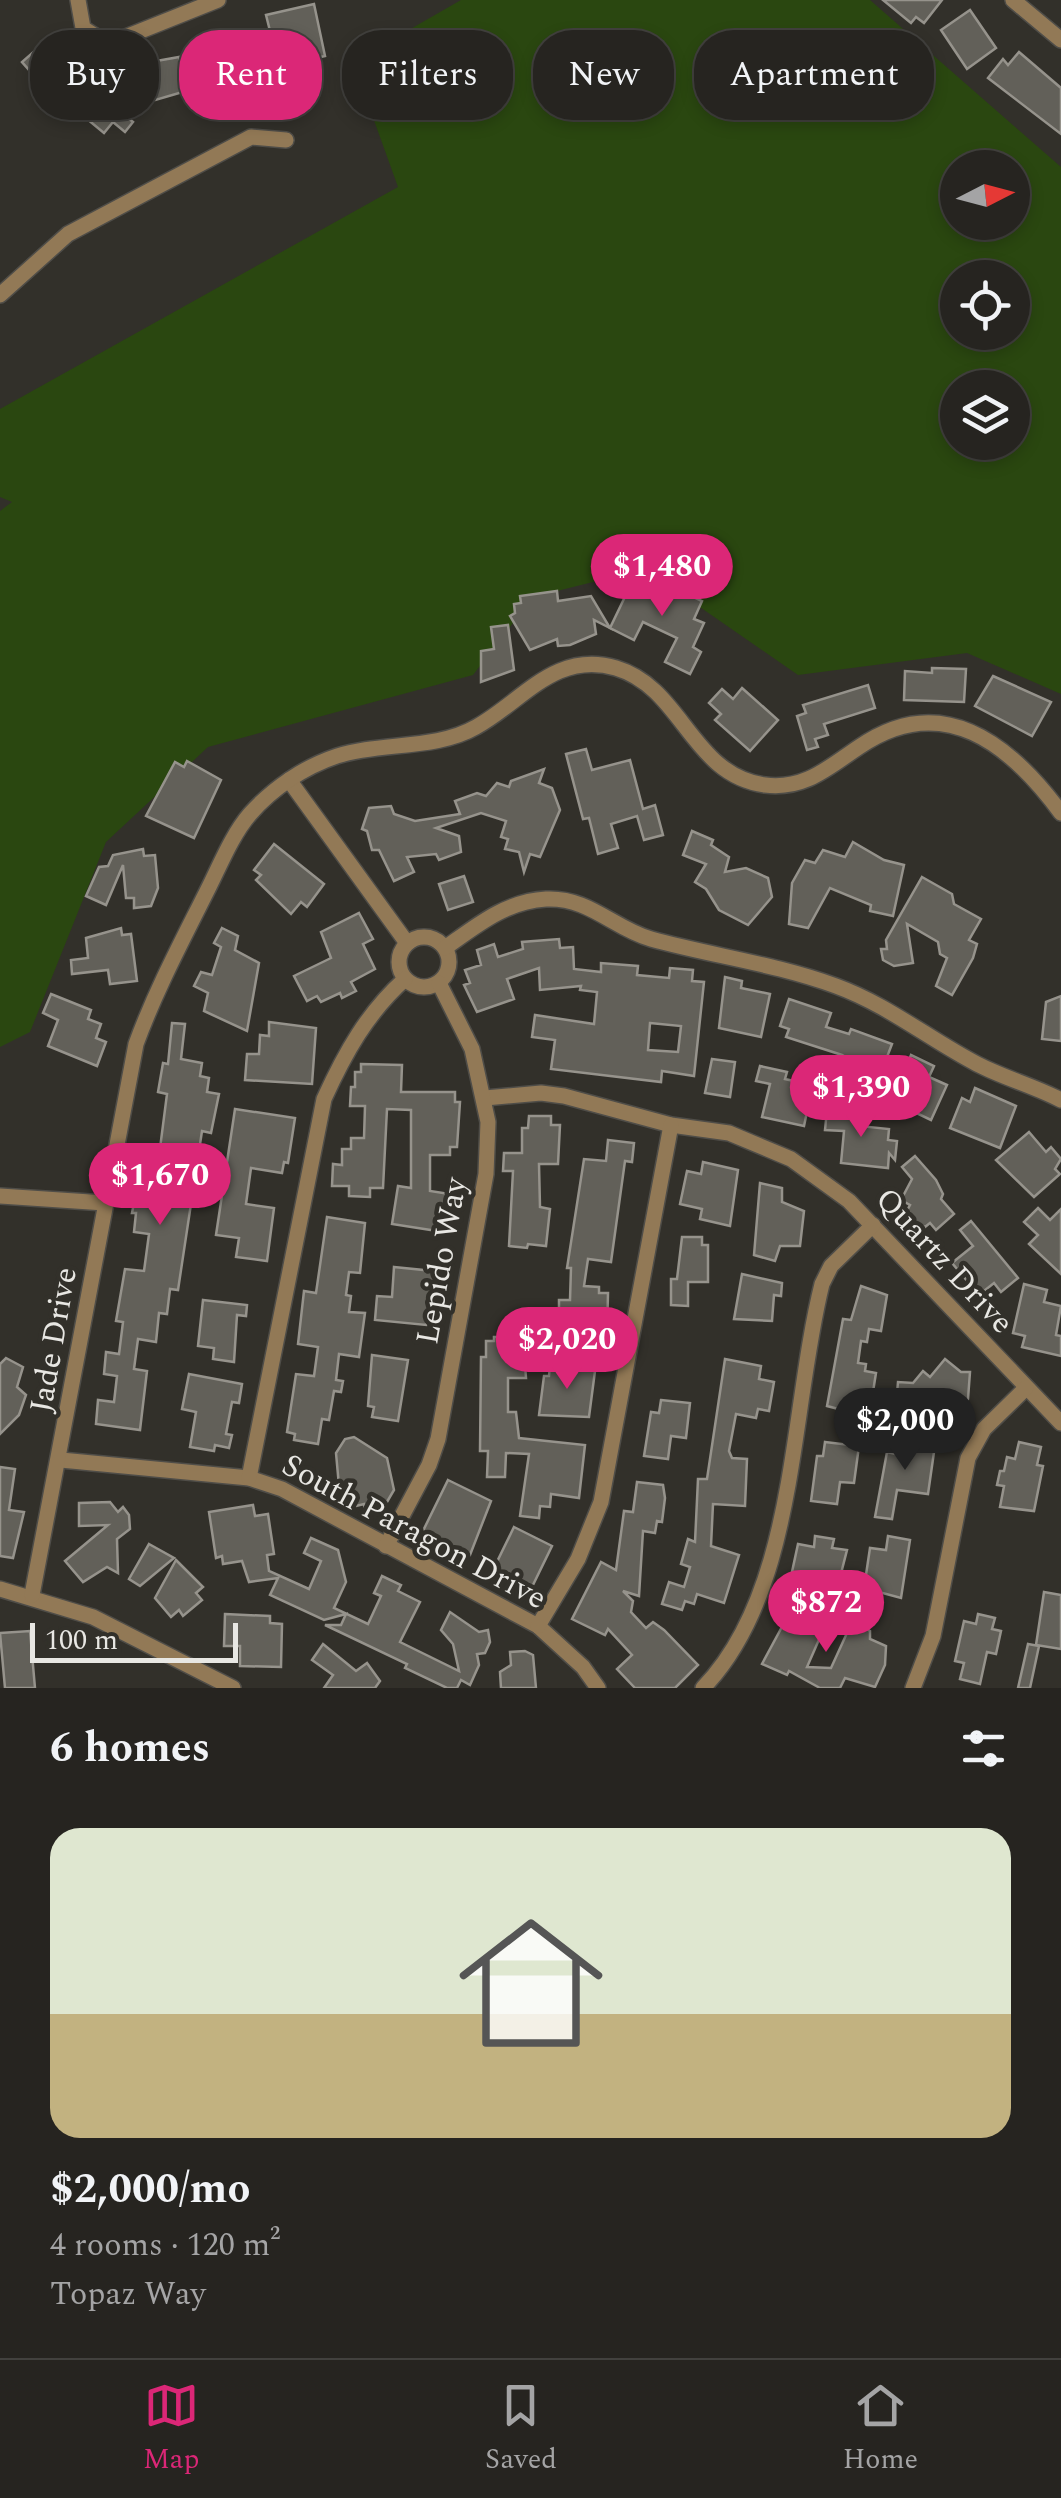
<!DOCTYPE html>
<meta charset="utf-8">
<style>
body{margin:0;font-family:Spectral,serif;background:#32302d;color:#f1f3f6;height:100vh;display:flex;flex-direction:column;font-size:38px;white-space:nowrap}
*{box-sizing:border-box;margin:0}
p{font-size:32px;color:#a4a4a5}
.icon{flex:none;width:55px;height:55px;fill:none;stroke:currentColor;stroke-width:2;stroke-linecap:round;stroke-linejoin:round}
.map{position:relative;height:1688px;overflow:hidden}
.panel{display:flex;flex-direction:column;background:#262420;flex:1}
.panel>*{flex:none}
.guide{position:absolute;left:30px;top:30px;width:1002px;height:90px;display:flex;gap:20px}
.needle{width:65px;rotate:84deg}
.controls{position:absolute;left:940px;top:150px;display:grid;gap:20px}
.controls a{display:grid;place-items:center;width:90px;height:90px;border-radius:50%;background:#262420;box-shadow:0 5px 15px #0003,0 0 0 2px #42413e;font-size:50px}
.scale{position:absolute;left:30px;bottom:25px;width:208px;box-sizing:border-box;padding-left:10px;border:5px solid #e8e7e3;border-top:0;font-size:28px;line-height:35px;white-space:nowrap;color:#e8e7e3;-webkit-text-stroke:8px #32302a;paint-order:stroke}
.price{position:absolute;translate:-50% -85px;padding:0 22px;border-radius:35px;background:#db2777;color:#fff;font-size:32px;line-height:65px;filter:drop-shadow(0 2px 5px #0008)}
.price::after{content:'';position:absolute;left:50%;top:60px;width:30px;height:22px;margin-left:-15px;background:inherit;clip-path:polygon(0 0,100% 0,50% 100%)}
.price.current{background:#222;color:#fff}
ul{padding:0;list-style:none}
li{display:grid;align-content:center;gap:20px;height:530px;padding:0 50px}
li+li{border-top:2px solid #42413e}
li span{display:grid;place-items:center;height:310px;border-radius:30px;color:#555}
li>.icon{margin-inline-start:auto}
span .icon{width:180px;height:180px;fill:#fffc;stroke-width:1}
li b{font-size:42px}
h2{display:flex;justify-content:space-between;align-items:center;height:120px;padding:0 50px;font-size:42px}
.tag{padding:0 35px;border-radius:40px;background:#262420;box-shadow:0 5px 15px #0003,0 0 0 2px #42413e;font-size:35px;line-height:90px}
.tag.current{background:#db2777;color:#fff}
.tab-bar{display:flex;justify-content:space-around;align-items:center;height:140px;border-top:2px solid #42413e;background:#262420;font-size:28px;color:#a4a4a5}
.tab-bar a{display:grid;justify-items:center;gap:5px}
.tab-bar .current{color:#db2777}
.map>svg:first-child{display:block}
.green{fill:#2a4710;fill-rule:evenodd}
.building{fill:#626059;stroke:#96938c;stroke-width:2.5;fill-rule:evenodd}
.lines{fill:none;stroke-linecap:round;stroke-linejoin:round}
.minor-casing{stroke:#4f4d48;stroke-width:18}
.minor{stroke:#927956;stroke-width:15}
.labels{text-anchor:middle;dominant-baseline:central;stroke-width:9;stroke-linejoin:round;paint-order:stroke}
.street-label{font-size:32px;fill:#e8e7e3;stroke:#32302a}
</style>
<div class="map">
<svg width="1061" height="1688" viewBox="0 0 1061 1688">
<rect width="100%" height="100%" fill="#32302a"/>
<!-- green -->
<path class="green" d="M461 0H870L1061 167V694L967 653 798 675 645 569 533 597 473 675 208 747 106 842 30 1032 0 1047V511L12 502 0 497V409L398 187 353 62ZM958 168H1012V222H958ZM958 278H1012V332H958ZM958 388H1012V442H958Z"/>
<!-- building -->
<g class="building">
<polygon points="883,0 942,0 924,23 916,17 911,23"/>
<polygon points="314,4 325,56 307,60 302,37 273,43 266,15"/>
<polygon points="970,10 996,48 967,69 941,30"/>
<polygon points="231,31 242,59 201,75 203,86 152,101 145,63 179,57 181,66 211,60 204,42"/>
<polygon points="46,41 76,76 52,96 22,62"/>
<polygon points="1019,52 1061,88 1061,134 988,78 1003,59 1008,65"/>
<polygon points="92,88 133,122 125,132 113,122 104,133 75,109"/>
<polygon points="635,576 659,587 662,582 702,601 694,619 704,623 693,647 701,652 690,674 665,662 677,638 643,622 634,640 610,628"/>
<polygon points="557,591 558,601 591,596 610,628 594,620 596,634 570,645 558,646 557,639 530,650 510,616 515,613 514,604 521,603 520,596"/>
<polygon points="508,625 514,670 481,682 481,651 494,649 491,627"/>
<polygon points="932,668 966,669 964,702 904,700 905,671 932,673"/>
<polygon points="993,676 1051,702 1032,736 975,706"/>
<polygon points="868,685 875,708 824,724 828,735 815,739 818,747 807,750 797,716 806,713 803,705"/>
<polygon points="742,688 778,720 750,751 715,720 721,714 709,703 722,689 733,699"/>
<polygon points="586,749 592,770 630,760 643,809 655,805 663,835 644,840 637,816 611,824 618,848 598,854 589,818 583,819 566,754"/>
<polygon points="187,761 221,780 194,838 146,816 175,762 184,767"/>
<polygon points="544,769 539,783 552,788 560,810 540,857 530,854 524,872 519,852 505,849 508,839 501,837 506,821 481,813 436,828 459,836 461,852 439,860 436,854 407,857 414,872 394,881 379,850 372,850 367,831 362,829 369,808 391,806 394,814 415,821 460,814 455,801 477,793 486,796 497,783 509,787 511,781"/>
<polygon points="692,831 713,840 711,845 729,857 725,872 746,868 768,878 772,897 748,925 719,910 706,889 695,882 706,864 683,855"/>
<polygon points="853,842 884,860 904,865 893,916 870,911 871,905 830,888 808,928 789,924 792,883 805,860 815,863 823,850 845,857"/>
<polygon points="274,844 324,884 307,907 301,902 291,914 256,880 261,875 254,870"/>
<polygon points="143,849 144,856 155,855 158,888 151,906 134,908 134,898 126,898 123,865 106,905 86,896 99,867 108,866 113,855"/>
<polygon points="464,876 473,902 448,910 439,884"/>
<polygon points="922,877 952,894 954,904 981,919 969,940 977,944 973,958 952,995 936,986 947,958 940,954 938,942 907,924 913,963 894,966 883,960 881,949 887,949 886,940"/>
<polygon points="359,913 373,939 363,944 375,969 351,982 356,991 342,998 340,993 321,1002 317,996 307,1001 294,976 331,958 321,932"/>
<polygon points="121,928 122,935 131,934 137,981 110,984 108,970 72,974 71,960 88,958 86,938"/>
<polygon points="222,928 238,936 235,950 259,963 247,1031 204,1011 208,993 194,986 201,972 212,975 221,947 214,943"/>
<path d="M559 939 560 948 573 947 574 969 601 972V963L638 966 637 975 669 978 670 968 693 970 692 981 704 982 694 1076 662 1071 661 1082 551 1069 555 1040 532 1037 535 1015 594 1024 597 992 580 990 581 986 540 990 539 968 507 979 514 999 477 1012 464 985 470 983 465 970 481 965 477 950 494 944 498 957 523 949 522 942ZM650 1023 681 1026 678 1052 648 1050Z"/>
<polygon points="725,977 742,981 741,988 770,994 761,1037 719,1028"/>
<polygon points="51,994 91,1010 88,1019 101,1024 96,1038 106,1042 97,1066 48,1046 58,1020 43,1013"/>
<polygon points="1061,996 1061,1041 1042,1039 1046,1002"/>
<polygon points="789,999 831,1013 826,1027 849,1034 851,1029 892,1044 887,1057 907,1065 911,1055 934,1066 929,1077 947,1085 931,1120 891,1101 899,1085 846,1066 849,1059 842,1055 786,1037 789,1029 780,1026"/>
<polygon points="269,1022 316,1028 312,1084 245,1080 247,1054 259,1054 260,1035 269,1036"/>
<polygon points="172,1023 185,1024 181,1059 202,1063 200,1076 209,1078 207,1092 219,1094 211,1133 202,1131 178,1290 170,1289 167,1314 159,1313 156,1342 138,1339 134,1369 147,1371 140,1430 96,1424 98,1400 114,1402 117,1376 104,1374 106,1352 119,1354 123,1322 116,1321 125,1269 144,1271 149,1234 134,1232 136,1213 132,1213 142,1162 158,1164 167,1094 158,1092 163,1063 168,1064"/>
<polygon points="712,1059 735,1062 730,1097 705,1093"/>
<polygon points="361,1064 402,1065 401,1092 455,1092 455,1102 460,1102 457,1147 450,1147 450,1155 430,1155 430,1191 456,1195 450,1233 392,1224 398,1186 411,1188 411,1110 387,1109 383,1188 370,1188 370,1197 349,1196 349,1186 332,1186 333,1164 342,1165 342,1149 351,1149 351,1138 364,1138 365,1106 350,1106 351,1087 355,1087 355,1072 361,1072"/>
<polygon points="760,1066 787,1072 785,1079 807,1084 805,1092 811,1093 804,1126 762,1117 770,1084 756,1081"/>
<polygon points="975,1088 1016,1106 1000,1148 950,1128 962,1098 970,1102"/>
<polygon points="235,1109 295,1118 288,1163 284,1162 282,1173 251,1168 246,1204 274,1208 267,1261 236,1257 239,1238 216,1235"/>
<polygon points="827,1110 860,1113 859,1126 889,1129 888,1140 897,1141 895,1160 889,1153 888,1168 841,1163 844,1131 825,1130"/>
<polygon points="529,1116 551,1116 551,1125 560,1125 558,1164 539,1164 540,1207 550,1209 546,1246 528,1244 527,1248 509,1246 513,1171 503,1171 504,1153 522,1153 522,1128 528,1128"/>
<polygon points="1029,1132 1046,1152 1051,1147 1061,1159 1055,1169 1060,1174 1034,1197 996,1160"/>
<polygon points="608,1140 634,1143 632,1162 625,1161 611,1262 588,1259 584,1286 599,1287 599,1293 608,1293 607,1336 594,1336 594,1344 583,1344 579,1318 559,1317 559,1300 570,1300 571,1268 567,1268 584,1159 606,1161"/>
<polygon points="915,1156 936,1180 943,1194 941,1199 954,1214 936,1230 930,1223 925,1227 904,1216 910,1205 901,1200 912,1179 902,1167"/>
<polygon points="703,1162 738,1170 730,1226 700,1219 702,1209 680,1204 687,1171 701,1174"/>
<polygon points="760,1183 782,1188 782,1202 804,1211 800,1246 780,1246 775,1261 754,1255"/>
<polygon points="1038,1208 1050,1220 1061,1209 1061,1274 1029,1244 1038,1235 1024,1222"/>
<polygon points="327,1217 365,1223 360,1273 349,1272 346,1295 351,1296 349,1312 365,1313 359,1357 339,1354 336,1380 343,1381 341,1392 334,1391 329,1420 322,1419 318,1444 294,1440 295,1434 287,1432 296,1374 314,1376 318,1347 298,1344 304,1291 316,1293"/>
<polygon points="971,1221 1018,1278 1001,1292 994,1283 979,1295 952,1263 973,1246 960,1230"/>
<polygon points="682,1237 702,1237 702,1245 708,1245 708,1282 688,1282 688,1306 671,1305 671,1279 677,1279"/>
<polygon points="394,1267 433,1271 434,1306 428,1306 426,1325 375,1320 377,1296 392,1297"/>
<polygon points="742,1274 782,1283 781,1296 774,1295 772,1321 734,1319"/>
<polygon points="1024,1284 1047,1290 1044,1302 1061,1306 1056,1335 1061,1336 1061,1356 1022,1347 1025,1336 1013,1333"/>
<polygon points="861,1286 887,1295 881,1331 869,1329 867,1342 861,1341 858,1363 866,1364 865,1371 876,1373 869,1417 827,1406 843,1319 851,1320"/>
<polygon points="203,1300 247,1305 246,1316 237,1315 234,1362 213,1359 214,1348 198,1346"/>
<polygon points="494,1337 523,1337 526,1378 508,1378 508,1412 516,1412 519,1438 585,1445 579,1498 551,1494 550,1507 540,1506 539,1518 520,1516 529,1454 506,1453 505,1477 487,1477 488,1451 480,1451 481,1357 486,1357 486,1341 494,1341"/>
<polygon points="372,1355 408,1360 398,1421 372,1417 374,1407 368,1406"/>
<polygon points="6,1358 23,1367 17,1387 26,1395 19,1415 0,1434 0,1364"/>
<polygon points="725,1359 761,1366 759,1379 774,1382 769,1411 758,1409 756,1418 736,1414 729,1451 732,1458 747,1459 745,1506 713,1504 711,1546 739,1555 724,1603 697,1594 694,1604 685,1601 682,1610 662,1604 669,1582 684,1587 690,1567 681,1564 688,1539 695,1542 698,1479 707,1479"/>
<polygon points="945,1359 961,1372 970,1372 968,1399 937,1437 916,1419 927,1407 896,1405 898,1382 913,1383 923,1371 930,1377"/>
<polygon points="550,1365 595,1371 589,1417 539,1415 544,1376 549,1376"/>
<polygon points="189,1374 242,1384 239,1403 232,1402 226,1434 232,1435 229,1448 215,1445 214,1451 190,1447 196,1412 182,1409"/>
<polygon points="661,1400 690,1403 686,1438 671,1436 668,1459 644,1456 651,1412 659,1413"/>
<polygon points="897,1436 934,1441 926,1451 934,1452 928,1494 897,1490 892,1519 875,1517 887,1452 895,1454"/>
<polygon points="354,1437 387,1458 394,1490 384,1507 365,1510 364,1504 356,1506 354,1494 339,1486 336,1453 345,1439"/>
<polygon points="825,1442 859,1446 854,1483 840,1482 837,1504 811,1501 817,1456 823,1456"/>
<polygon points="1019,1442 1041,1447 1037,1465 1043,1466 1034,1511 1000,1507 1004,1486 997,1485 1000,1471 1004,1471 1007,1457 1015,1459"/>
<polygon points="0,1467 15,1469 9,1510 24,1512 13,1558 0,1556"/>
<polygon points="448,1480 491,1501 470,1555 419,1539"/>
<polygon points="637,1482 663,1485 665,1498 662,1522 657,1521 655,1533 643,1531 639,1596 623,1591 633,1601 631,1612 646,1628 653,1622 664,1630 698,1665 675,1688 635,1688 617,1669 632,1655 608,1629 605,1635 572,1619 601,1562 616,1570 624,1511 633,1512"/>
<polygon points="110,1502 118,1512 123,1507 129,1515 130,1529 117,1539 118,1573 107,1567 83,1582 65,1561 108,1525 79,1526 79,1503"/>
<polygon points="253,1505 255,1516 268,1514 274,1554 267,1555 269,1571 309,1589 321,1561 304,1553 311,1538 338,1550 346,1582 334,1608 368,1624 381,1596 374,1593 382,1576 401,1585 398,1591 420,1602 400,1642 459,1671 453,1644 441,1630 450,1612 479,1632 488,1630 490,1642 485,1653 477,1654 479,1665 470,1685 461,1680 457,1688 447,1688 405,1668 407,1664 325,1625 341,1625 346,1614 324,1620 270,1595 278,1578 249,1582 242,1561 223,1564 222,1556 216,1558 209,1512"/>
<polygon points="514,1527 552,1546 531,1589 493,1570"/>
<polygon points="815,1536 834,1539 832,1548 847,1550 836,1593 789,1586 798,1544 814,1547"/>
<polygon points="888,1536 910,1540 901,1598 864,1588 870,1548 886,1550"/>
<polygon points="149,1544 174,1558 140,1586 129,1579"/>
<polygon points="176,1560 203,1587 196,1593 202,1600 183,1616 179,1610 171,1617 155,1598"/>
<polygon points="1044,1592 1061,1595 1061,1649 1036,1645"/>
<polygon points="790,1612 825,1626 807,1667 831,1668 847,1633 857,1633 861,1626 870,1631 870,1639 886,1646 885,1665 875,1687 845,1678 840,1688 820,1688 789,1671 787,1675 762,1664"/>
<polygon points="225,1614 270,1616 270,1623 282,1624 281,1667 240,1666 240,1646 224,1646"/>
<polygon points="978,1614 995,1618 992,1629 1001,1631 996,1654 987,1652 980,1684 960,1679 964,1663 955,1661 964,1621 976,1624"/>
<polygon points="30,1631 35,1688 5,1688 0,1633"/>
<polygon points="323,1644 356,1671 367,1663 380,1681 375,1688 324,1688 333,1675 312,1660"/>
<polygon points="1028,1644 1039,1646 1030,1688 1018,1688"/>
<polygon points="525,1651 533,1655 536,1688 501,1688 500,1672 511,1665 510,1652"/>
</g>
<g class="lines">
<!-- minor casing -->
<g class="minor-casing">
<g id="minor">
<polyline points="78,0 83,28 108,44 218,0"/>
<polyline points="1013,0 1061,40"/>
<polyline points="0,295 68,234 251,137 286,140"/>
<polyline points="289,780 407,943"/>
<circle cx="424" cy="962" r="25"/>
<path d="M445 948C476 926 506 901 546 899 589 897 613 928 651 939 713 956 776 964 836 986 888 1005 929 1039 977 1064 1004 1078 1034 1086 1061 1100"/>
<polyline points="485,1098 541,1093 564,1096 671,1125 729,1133 791,1159 849,1201 1061,1423"/>
<polyline points="0,1196 105,1203"/>
<polyline points="61,1460 249,1478 282,1489 538,1626 583,1667 598,1688"/>
<path d="M249 1478 324 1099C345 1053 367 1013 405 979"/>
<polyline points="386,1546 429,1465 438,1439 486,1174 488,1122 472,1049 439,983"/>
<polyline points="0,1589 93,1617 233,1688"/>
<path d="M32 1595 136 1044C155 992 181 943 206 893 219 868 231 836 250 814 273 788 304 767 337 756 381 742 436 750 476 727 522 702 555 650 616 668 683 688 691 775 765 785 805 790 829 767 859 747 943 689 1011 745 1061 813"/>
<polyline points="538,1626 578,1559 601,1502 671,1125"/>
<path d="M703 1688C797 1591 790 1411 822 1284L831 1266 873 1225"/>
<polyline points="913,1688 933,1636 968,1458 984,1429 1026,1388"/>
</g>
</g>
<!-- minor -->
<use href="#minor" class="minor"/>
</g>
<g class="labels">
<!-- street labels -->
<g class="street-label">
<text transform="translate(442 1261) rotate(-80)">Lepido Way</text>
<text transform="translate(944 1261) rotate(47)">Quartz Drive</text>
<text transform="translate(54 1340) rotate(-80)">Jade Drive</text>
<text transform="translate(414 1532) rotate(28)">South Paragon Drive</text>
</g>
</g>
</svg>
<div class="controls">
<a><svg class="needle" viewBox="-14 -14 28 28"><path d="M0-13l5 13h-10z" fill="#e53935"/><path d="M0 13l5-13h-10z" fill="#a4a4a5"/></svg></a>
<a><svg class="icon" aria-label="locate" viewBox="0 0 24 24"><circle cx="12" cy="12" r="6"/><path d="M12 2v4M12 18v4M2 12h4M18 12h4"/></svg></a>
<a><svg class="icon" aria-label="layers" viewBox="0 0 24 24"><path d="M12 4l9 5-9 5-9-5zM3 14l9 5 9-5"/></svg></a>
</div>
<div class="scale">100 m</div>
<b class="price" style="left:662px;top:619px">$1,480</b>
<b class="price" style="left:861px;top:1140px">$1,390</b>
<b class="price" style="left:160px;top:1228px">$1,670</b>
<b class="price" style="left:567px;top:1392px">$2,020</b>
<b class="price current" style="left:905px;top:1473px">$2,000</b>
<b class="price" style="left:826px;top:1655px">$872</b>
<div class="guide">
<a class="tag">Buy</a>
<a class="tag current">Rent</a>
<a class="tag">Filters</a>
<a class="tag">New</a>
<a class="tag">Apartment</a>
</div>
</div>
<section class="panel">
<h2>6 homes<svg class="icon" aria-label="filters" viewBox="0 0 24 24"><path d="M4 7h16M4 17h16"/><circle cx="9" cy="7" r="2"/><circle cx="15" cy="17" r="2"/></svg></h2>
<ul>
<li><span style="background:linear-gradient(#dfe7d0 60%,#c2b280 0)"><svg class="icon" aria-label="home" viewBox="0 0 24 24"><path d="M3 11l9-7 9 7M6 9v11h12V9"/></svg></span><div><b>$2,000/mo</b><p>4 rooms · 120 m²</p><p>Topaz Way</p></div></li>
</ul>
</section>
<nav class="tab-bar">
<a class="current"><svg class="icon" aria-label="map" viewBox="0 0 24 24"><path d="M3 6l6-2 6 2 6-2v14l-6 2-6-2-6 2zM9 4v14M15 6v14"/></svg>Map</a>
<a><svg class="icon" aria-label="saved" viewBox="0 0 24 24"><path d="M7 4h10v16l-5-4-5 4z"/></svg>Saved</a>
<a><svg class="icon" aria-label="home" viewBox="0 0 24 24"><path d="M3 11l9-7 9 7M6 9v11h12V9"/></svg>Home</a>
</nav>
